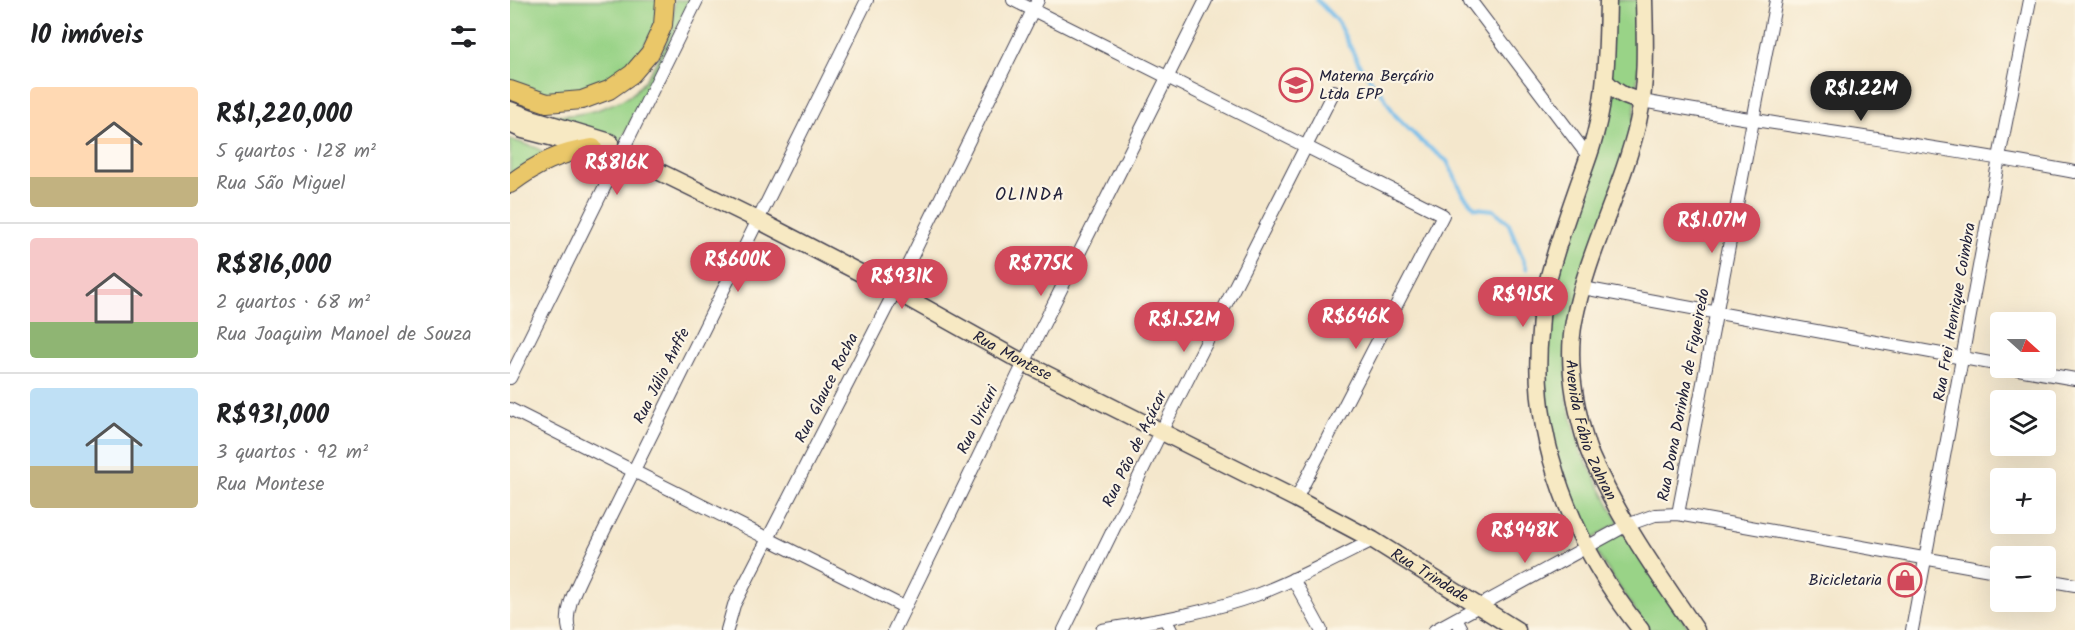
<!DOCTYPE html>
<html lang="pt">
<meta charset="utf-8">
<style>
body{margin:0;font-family:Kalam,sans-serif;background:#f6f6f6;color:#202124;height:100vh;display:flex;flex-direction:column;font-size:22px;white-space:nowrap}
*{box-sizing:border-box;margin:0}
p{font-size:20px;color:#757577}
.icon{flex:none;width:33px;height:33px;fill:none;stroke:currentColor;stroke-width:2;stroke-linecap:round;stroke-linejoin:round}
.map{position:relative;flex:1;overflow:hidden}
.panel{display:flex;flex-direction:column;background:#fff;width:510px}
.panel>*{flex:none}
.needle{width:39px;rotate:111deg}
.controls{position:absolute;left:1480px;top:312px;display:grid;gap:12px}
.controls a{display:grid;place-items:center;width:66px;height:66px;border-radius:6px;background:#fff;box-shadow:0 6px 24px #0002;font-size:30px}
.price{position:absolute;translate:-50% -51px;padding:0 14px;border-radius:21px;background:#d1495b;color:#fff;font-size:20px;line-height:39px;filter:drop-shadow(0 2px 3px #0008)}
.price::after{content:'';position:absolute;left:50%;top:36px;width:18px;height:14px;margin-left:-9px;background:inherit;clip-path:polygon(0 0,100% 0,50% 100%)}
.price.active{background:#222;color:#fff}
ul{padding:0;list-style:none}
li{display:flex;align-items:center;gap:18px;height:150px;padding:0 30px}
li+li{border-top:2px solid #e0e0e0}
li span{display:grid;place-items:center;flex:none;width:168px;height:120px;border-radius:6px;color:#555}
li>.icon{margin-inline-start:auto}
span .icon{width:72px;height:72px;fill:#fffc;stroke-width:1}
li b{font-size:26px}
h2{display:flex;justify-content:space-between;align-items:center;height:72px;padding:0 30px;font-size:26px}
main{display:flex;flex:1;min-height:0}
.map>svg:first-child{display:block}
.green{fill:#99d387;stroke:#5e7a61;stroke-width:1.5}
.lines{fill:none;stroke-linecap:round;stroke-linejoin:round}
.stream{stroke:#72bceb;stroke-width:4}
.street-casing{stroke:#424051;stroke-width:14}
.secondary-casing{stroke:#424051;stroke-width:19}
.primary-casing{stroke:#424051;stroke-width:20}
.street{stroke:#fff;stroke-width:12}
.secondary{stroke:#f7e9c3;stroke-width:16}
.primary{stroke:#eac769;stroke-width:18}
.labels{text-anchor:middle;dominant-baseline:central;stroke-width:4.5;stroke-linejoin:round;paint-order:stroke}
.poi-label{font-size:16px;fill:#22223b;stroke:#fcf5e5;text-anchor:start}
.street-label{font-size:16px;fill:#22223b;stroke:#fcf5e5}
.neighbourhood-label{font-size:18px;letter-spacing:1.5px;fill:#22223b;stroke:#fcf5e5}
</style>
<main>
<section class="panel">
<h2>10 imóveis<svg class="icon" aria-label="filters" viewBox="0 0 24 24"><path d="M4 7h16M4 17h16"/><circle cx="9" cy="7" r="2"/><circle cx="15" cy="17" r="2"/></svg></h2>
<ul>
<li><span style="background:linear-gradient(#ffd9b3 75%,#c2b280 0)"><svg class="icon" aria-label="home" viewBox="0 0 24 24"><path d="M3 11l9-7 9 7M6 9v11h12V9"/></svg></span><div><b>R$1,220,000</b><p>5 quartos · 128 m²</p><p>Rua São Miguel</p></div></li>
<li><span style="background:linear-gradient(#f6c9c9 70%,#8fb573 0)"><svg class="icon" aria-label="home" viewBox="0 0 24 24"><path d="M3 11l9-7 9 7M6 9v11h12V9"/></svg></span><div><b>R$816,000</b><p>2 quartos · 68 m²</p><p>Rua Joaquim Manoel de Souza</p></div></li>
<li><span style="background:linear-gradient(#bfe0f5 65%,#c2b280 0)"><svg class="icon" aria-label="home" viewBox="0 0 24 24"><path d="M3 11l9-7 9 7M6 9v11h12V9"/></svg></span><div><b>R$931,000</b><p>3 quartos · 92 m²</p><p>Rua Montese</p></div></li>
</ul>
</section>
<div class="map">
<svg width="1565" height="630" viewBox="0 0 1565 630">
<rect width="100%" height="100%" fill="#fcf5e5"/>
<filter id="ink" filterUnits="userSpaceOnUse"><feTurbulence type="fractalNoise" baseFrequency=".0167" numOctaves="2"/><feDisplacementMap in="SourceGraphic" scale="12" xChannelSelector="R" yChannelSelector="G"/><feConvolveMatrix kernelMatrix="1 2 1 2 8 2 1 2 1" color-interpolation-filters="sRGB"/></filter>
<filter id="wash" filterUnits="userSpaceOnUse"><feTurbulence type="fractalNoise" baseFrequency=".008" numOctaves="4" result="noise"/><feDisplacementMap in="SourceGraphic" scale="24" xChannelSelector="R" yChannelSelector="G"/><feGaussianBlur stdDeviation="1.35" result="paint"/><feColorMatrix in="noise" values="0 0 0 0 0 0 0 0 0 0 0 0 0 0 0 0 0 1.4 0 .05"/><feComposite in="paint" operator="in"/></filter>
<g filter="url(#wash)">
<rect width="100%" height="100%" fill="#f4e7cc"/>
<!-- green -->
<g class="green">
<polygon points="0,0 147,0 145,27 125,62 91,85 68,92 40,94 10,86 0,80"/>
<path d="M164 0H181L110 144 75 129 36 116C45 113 51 116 59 115 68 115 79 112 87 110 97 106 112 101 121 95 142 78 167 28 164 0Z"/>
<polygon points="1103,0 1128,0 1129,63 1124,120 1056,348 1057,399 1071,452 1109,522 1081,540 1047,461 1033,390 1038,299 1091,134"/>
<polygon points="0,139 27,148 32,152 31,156 0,177"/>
<polygon points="1114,530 1180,630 1138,630 1083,548"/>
</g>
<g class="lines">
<!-- stream -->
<polyline class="stream" points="807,0 827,21 850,66 873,95 885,115 912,142 937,161 953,194 965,208 984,210 998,222 1017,269"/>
</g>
</g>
<g filter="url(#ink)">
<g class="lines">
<!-- street casing -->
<g class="street-casing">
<g id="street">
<polyline points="503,0 933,215 786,499"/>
<polyline points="960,0 1078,156"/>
<path d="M1132 101C1276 127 1421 145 1565 172"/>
<polyline points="1073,288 1491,365"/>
<polyline points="1502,368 1565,379"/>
<polyline points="0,378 187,0"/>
<polyline points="0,409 394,607"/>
<polyline points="1168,514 1266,0"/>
<polyline points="783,579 811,630"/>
<polyline points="1536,580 1565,585"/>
<polyline points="655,619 661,630"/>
<polyline points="946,619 952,630"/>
<path d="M59 630C54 611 65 590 73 573L357 0"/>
<polyline points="217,630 224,605 385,291 528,0"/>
<polyline points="384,630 514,363 696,0"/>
<polyline points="554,630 651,432 824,91"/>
<path d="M592 630C643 621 696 613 746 595 786 580 825 559 863 540"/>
<polyline points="925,630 1117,525 1145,515 1168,514 1491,572"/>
<polyline points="1402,630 1489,158 1520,0"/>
</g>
</g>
<!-- secondary casing -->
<g class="secondary-casing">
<g id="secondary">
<path d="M1098 0C1097 46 1097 91 1085 135 1081 151 1075 167 1069 183 1056 220 1043 257 1034 296 1031 307 1031 320 1030 332 1019 440 1064 546 1131 630"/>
<path id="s1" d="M1134 0C1135 41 1137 82 1128 122 1112 190 1077 253 1064 321 1056 363 1065 407 1077 446 1081 458 1087 469 1092 479 1118 533 1153 581 1186 630"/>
<path d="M1096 82C1107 93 1116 98 1132 101"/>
<polyline points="0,110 21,118 100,142"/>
<path id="s2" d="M0 124 13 130 98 152 111 153 248 220 385 291 514 363 786 499 863 540 1007 630"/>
</g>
</g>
<!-- primary casing -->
<g class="primary-casing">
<g id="primary">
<polyline points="0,90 37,103 72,100 99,90 122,74 140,53 153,25 155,0"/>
<path d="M0 184C28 163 49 153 83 148"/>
</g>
</g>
<!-- street -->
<use href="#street" class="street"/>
<!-- secondary -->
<use href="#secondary" class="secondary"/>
<!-- primary -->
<use href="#primary" class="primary"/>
</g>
</g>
<!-- icons -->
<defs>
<g id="school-ring" transform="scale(1.725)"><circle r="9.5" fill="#fcf5e5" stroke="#d1495b" stroke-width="1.5"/><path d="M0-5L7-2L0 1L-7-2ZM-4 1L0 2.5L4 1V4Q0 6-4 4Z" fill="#d1495b"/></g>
<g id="shop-ring" transform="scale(1.725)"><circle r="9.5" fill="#fcf5e5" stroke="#d1495b" stroke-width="1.5"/><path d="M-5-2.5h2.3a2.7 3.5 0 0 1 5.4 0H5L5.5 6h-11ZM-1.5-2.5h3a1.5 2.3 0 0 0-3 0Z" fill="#d1495b"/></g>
</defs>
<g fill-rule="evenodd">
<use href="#school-ring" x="786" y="85"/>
<use href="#shop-ring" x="1395" y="580"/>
</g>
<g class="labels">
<!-- poi labels -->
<g class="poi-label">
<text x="809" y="76">Materna Berçário<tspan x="809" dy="18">Ltda EPP</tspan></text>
<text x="1372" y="580" text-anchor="end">Bicicletaria</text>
</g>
<!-- street labels -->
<g class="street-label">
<text transform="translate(1445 312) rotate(-80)">Rua Frei Henrique Coimbra</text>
<text stroke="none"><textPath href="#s2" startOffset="556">Rua Montese</textPath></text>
<text transform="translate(152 376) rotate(-63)">Rua Júlio Anffe</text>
<text transform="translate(317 388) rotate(-63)">Rua Glauce Rocha</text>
<text transform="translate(1174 395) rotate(-79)">Rua Dona Dorinha de Figueiredo</text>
<text transform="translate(468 420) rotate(-64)">Rua Uricuri</text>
<text stroke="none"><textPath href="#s1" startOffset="444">Avenida Fábio Zahran</textPath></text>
<text transform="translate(625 449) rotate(-64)">Rua Pão de Açúcar</text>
<text stroke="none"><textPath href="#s2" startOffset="1028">Rua Trindade</textPath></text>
</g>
<!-- neighbourhood labels -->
<g class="neighbourhood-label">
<text x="520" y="195">OLINDA</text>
</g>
</g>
</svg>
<div class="controls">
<a><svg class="needle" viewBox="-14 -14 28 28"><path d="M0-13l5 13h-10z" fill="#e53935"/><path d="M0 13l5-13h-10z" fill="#757577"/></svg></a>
<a><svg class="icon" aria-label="layers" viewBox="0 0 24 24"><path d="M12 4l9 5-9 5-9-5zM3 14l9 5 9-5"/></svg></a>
<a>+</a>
<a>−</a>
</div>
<b class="price active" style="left:1351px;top:122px">R$1.22M</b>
<b class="price" style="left:107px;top:196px">R$816K</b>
<b class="price" style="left:1202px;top:254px">R$1.07M</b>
<b class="price" style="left:228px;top:293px">R$600K</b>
<b class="price" style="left:531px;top:297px">R$775K</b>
<b class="price" style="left:392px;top:310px">R$931K</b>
<b class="price" style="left:1013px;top:328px">R$915K</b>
<b class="price" style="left:846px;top:350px">R$646K</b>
<b class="price" style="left:674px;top:353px">R$1.52M</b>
<b class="price" style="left:1015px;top:564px">R$948K</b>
</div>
</main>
